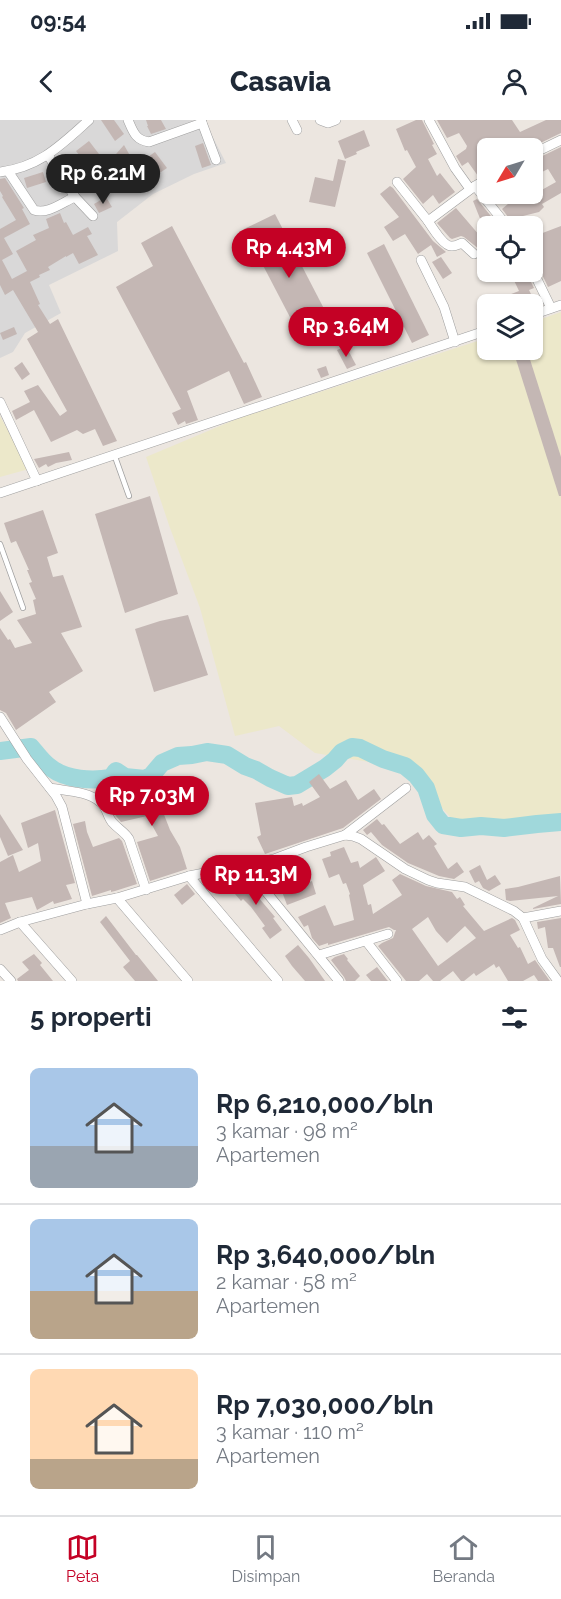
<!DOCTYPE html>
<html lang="id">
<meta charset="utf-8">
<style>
body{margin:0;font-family:Raleway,sans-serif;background:#f2f2f3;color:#1f2937;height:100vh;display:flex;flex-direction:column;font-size:22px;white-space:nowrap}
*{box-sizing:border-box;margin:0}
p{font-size:20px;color:#747a83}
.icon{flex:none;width:33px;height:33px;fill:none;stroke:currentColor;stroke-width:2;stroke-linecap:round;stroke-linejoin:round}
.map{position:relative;height:861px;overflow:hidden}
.side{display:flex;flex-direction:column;background:#fff;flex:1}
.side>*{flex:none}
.needle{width:39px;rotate:232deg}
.buttons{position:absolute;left:477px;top:18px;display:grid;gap:12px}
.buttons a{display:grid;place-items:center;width:66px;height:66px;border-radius:9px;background:#fff;box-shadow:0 2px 4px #0004;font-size:30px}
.price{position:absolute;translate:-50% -51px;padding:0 14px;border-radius:21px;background:#c40125;color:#fff;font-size:20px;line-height:39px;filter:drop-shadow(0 2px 3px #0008)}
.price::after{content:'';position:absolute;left:50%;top:36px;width:18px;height:14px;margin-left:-9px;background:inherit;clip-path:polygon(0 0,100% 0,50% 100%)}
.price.selected{background:#222;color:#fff}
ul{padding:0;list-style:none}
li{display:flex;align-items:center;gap:18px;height:150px;padding:0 30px}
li+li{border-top:2px solid #e0e1e3}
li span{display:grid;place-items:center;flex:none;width:168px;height:120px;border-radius:9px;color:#555}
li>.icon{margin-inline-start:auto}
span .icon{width:72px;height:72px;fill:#fffc;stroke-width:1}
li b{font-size:26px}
h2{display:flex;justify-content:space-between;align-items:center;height:72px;padding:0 30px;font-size:26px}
.status{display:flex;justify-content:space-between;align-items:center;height:42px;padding:0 30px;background:#fff;direction:ltr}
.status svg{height:16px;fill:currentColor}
header{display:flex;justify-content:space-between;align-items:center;height:78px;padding:0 30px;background:#fff;font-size:27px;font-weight:800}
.dock{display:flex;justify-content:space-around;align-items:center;height:84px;border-top:2px solid #e0e1e3;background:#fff;font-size:16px;color:#747a83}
.dock a{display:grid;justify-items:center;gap:3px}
.dock .selected{color:#c40125}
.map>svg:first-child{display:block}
.residential{fill:#d9d8d8}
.farmland{fill:#ece8ca}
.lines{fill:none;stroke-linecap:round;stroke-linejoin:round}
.river{stroke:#a0d8db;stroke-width:18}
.building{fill:#c4b7b4;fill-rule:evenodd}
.lane-casing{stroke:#9f9f9f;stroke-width:6}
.street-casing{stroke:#9f9f9f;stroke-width:10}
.lane{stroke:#fff;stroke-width:4.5}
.street{stroke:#fff;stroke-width:9}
</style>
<div class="status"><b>09:54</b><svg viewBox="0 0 49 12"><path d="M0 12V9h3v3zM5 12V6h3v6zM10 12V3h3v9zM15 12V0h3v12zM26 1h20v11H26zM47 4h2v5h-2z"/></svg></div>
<header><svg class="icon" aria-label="back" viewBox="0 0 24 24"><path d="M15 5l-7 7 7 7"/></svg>Casavia<svg class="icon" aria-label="person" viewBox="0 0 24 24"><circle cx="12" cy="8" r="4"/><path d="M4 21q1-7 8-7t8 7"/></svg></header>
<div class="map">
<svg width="561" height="861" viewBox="0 0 561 861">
<rect width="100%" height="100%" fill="#ece6e0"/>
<!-- residential -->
<polygon class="residential" points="0,0 204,0 226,43 194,54 153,74 117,102 118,131 49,165 61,193 25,213 13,232 0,238"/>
<!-- farmland -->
<g class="farmland">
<polygon points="561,192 561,697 547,700 455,702 405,648 315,633 279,606 235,616 200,488 170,408 146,337 239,298 487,218 488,230 532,230 533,202"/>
<polygon points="0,296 29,349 0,357"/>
</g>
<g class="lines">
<!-- river -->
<path class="river" d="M0 631 31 627C37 634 43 643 51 648 67 660 92 661 111 658L116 651 125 657 145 659 151 656 162 643 178 636 192 635 207 632 227 635 245 646 256 650 270 658 288 666 297 665 325 648 335 640 342 632 352 627 360 628 383 639 405 646 416 655 426 668 435 695 443 705 461 708 481 706 504 708 537 704 561 702"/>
</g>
<!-- building -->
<g class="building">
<polygon points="101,0 114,0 124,14 115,21"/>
<polygon points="146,0 161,0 166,9 151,14 147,6 148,6"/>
<polygon points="416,0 422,0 434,24 432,25 437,34 428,39 437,56 440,53 455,72 439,84 433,75 423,84 403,59 416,47 407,30 405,31 396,9"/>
<polygon points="437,0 512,0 520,12 546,0 561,0 561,13 530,28 528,24 521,28 488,28 488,51 478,56 468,42 462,46 456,36 466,29 467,26 459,13 447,18"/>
<polygon points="364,10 370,26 356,32 357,34 345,39 338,21"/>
<polygon points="89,21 99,34 86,44 76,31"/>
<polygon points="203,23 211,45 202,48 195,26"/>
<polygon points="124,25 133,41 111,54 114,56 102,69 93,60"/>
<polygon points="561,27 561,73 542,84 544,87 539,92 519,97 526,106 514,106 512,102 502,89 520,74 532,74 532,63 538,72 556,62 548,49 532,57 532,41"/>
<polygon points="155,32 167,48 146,62 148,64 136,72 130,62 151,48 145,39"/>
<polygon points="338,39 346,41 335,87 309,82 315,57 333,61"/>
<polygon points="43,52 46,62 27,68 24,58"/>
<polygon points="5,58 24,88 22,89 30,104 4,118 13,134 2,140 12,159 27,151 16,131 36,120 33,115 49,108 46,99 60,93 64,103 66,102 73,115 88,107 92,114 87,116 98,135 79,144 73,133 66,137 66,136 48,147 50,150 39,155 40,157 30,162 40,184 38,185 50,204 58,199 117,321 103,326 95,309 83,314 77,310 51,322 34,290 16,300 12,291 30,282 24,271 38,265 60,296 67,291 27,219 38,212 13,170 5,175 0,165 0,109 16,100 2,77 3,76 0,71 0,59"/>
<polygon points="390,66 393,68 433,121 446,132 437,137 431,125 418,134 405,114 393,121 384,107 399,97 380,74"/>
<polygon points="106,77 112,87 99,93 94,84"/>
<polygon points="477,79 499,106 483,106 473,81"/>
<polygon points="456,88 486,123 479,129 464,117 461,116 452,119 450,118 437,103"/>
<polygon points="275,94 335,210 304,224 244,109"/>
<polygon points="172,106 244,243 246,242 262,277 244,284 229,251 187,271 198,300 186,304 185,301 178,305 172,293 181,289 116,167 153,146 141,123"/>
<polygon points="561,106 561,161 548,167 538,146 532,140 532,117"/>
<polygon points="384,124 429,215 412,223 367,133"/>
<polygon points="441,137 452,153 443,159 432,142"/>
<polygon points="510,152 526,152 534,168 529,170 536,184 486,184 519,171"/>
<polygon points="14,207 17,214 3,220 0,213"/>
<polygon points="346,226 356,245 347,249 337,230"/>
<polygon points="513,230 527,230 561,337 561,376 559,376"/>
<polygon points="22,242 30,254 22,260 14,248"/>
<polygon points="326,246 329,255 321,258 317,249"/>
<polygon points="69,332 72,340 56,343 48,347 46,344 39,348 34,339"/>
<polygon points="150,376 178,474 125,493 95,394"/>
<polygon points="43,390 58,433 47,437 53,457 63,455 82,507 61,513 83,551 49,572 56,582 16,610 6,593 0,590 0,508 8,520 10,519 15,528 32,523 17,500 36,494 33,480 36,479 29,463 32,462 27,450 29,450 16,421 11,423 4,403"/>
<polygon points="0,471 13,492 0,501"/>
<polygon points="188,495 208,555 154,572 135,509 160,501"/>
<polygon points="319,654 330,669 346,660 358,680 374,669 381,679 343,708 265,734 257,717 261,715 255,683 292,677 294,686 302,683 303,686 320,677 309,662"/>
<polygon points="168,661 174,690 163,692 170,710 180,727 187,749 150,761 137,722 158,716 147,696 121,702 116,696 111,685 108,673"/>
<polygon points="55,690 75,763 66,765 72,779 54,784 53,781 37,790 32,777 5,783 11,798 0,803 0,742 13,735 19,752 41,741 38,723 28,728 21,703"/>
<polygon points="0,694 23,730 8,736 0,717"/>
<polygon points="377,699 382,705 384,704 400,724 418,712 423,720 429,715 437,724 434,726 448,749 457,742 464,752 454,759 439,756 408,743 382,725 371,712 367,715 363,710"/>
<polygon points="85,701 87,712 93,727 119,718 122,721 137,764 115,771 111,772 111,770 92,776 73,704"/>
<path d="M344 727 351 743 358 741 360 748 376 737 385 751 363 765 368 785 371 784 373 794 402 775 392 760 400 754 426 766 452 772 457 779 460 777 465 785 463 786 484 811 512 798 515 800 520 810 510 815 518 828 520 827 528 844 535 840 550 861H538L534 855 523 861H508L499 846 496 848 494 844 476 856 474 853 464 861H461L453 851 440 861H433L427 854 419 861H406L378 826 382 823 393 818 396 810H394L389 807 328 825V823L319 826 312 818 308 805 304 807 298 797 325 785 334 806 354 800 349 775 350 774 346 763 343 764 339 754 329 758 322 739 331 736 330 732ZM428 797 436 811 447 823 465 806 476 818 438 846 412 809Z"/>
<polygon points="480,745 487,760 495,755 501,764 489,771 483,768 479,761 475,763 469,751"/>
<polygon points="283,753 291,769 312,761 316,774 287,785 281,769 280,769 274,757"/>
<polygon points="244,755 255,769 253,771 275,797 273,798 282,810 270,819 262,808 265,806 251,787 243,779 241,781 229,767"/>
<polygon points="560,756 561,784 533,789 533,788 558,776 510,781 506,780 505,769 518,767"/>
<polygon points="187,764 195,774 182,785 174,775"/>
<polygon points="106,796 136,835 137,835 158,861 135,861 123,847 130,841 100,802"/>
<polygon points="561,798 561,847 560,847 553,828 548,828 545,807 538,809 537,802"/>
<polygon points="298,825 309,838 325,861 305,861 292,846 285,836"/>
<polygon points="34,834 42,843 40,845 53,861 18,861 17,859 29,850 22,842"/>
<polygon points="344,834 348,839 347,840 360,856 355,861 346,861 344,857 331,840 335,837"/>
<polygon points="377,847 387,860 388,861 371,861 366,855"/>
</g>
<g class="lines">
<!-- lane casing -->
<g class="lane-casing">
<g id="lane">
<polyline points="114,334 129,376"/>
<polyline points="0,424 23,488"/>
</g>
</g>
<!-- street casing -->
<g class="street-casing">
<g id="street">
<path d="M128 0C133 11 135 20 149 22L202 3"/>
<polyline points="201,0 216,40"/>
<polyline points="292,0 297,10"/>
<polyline points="320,0 328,3 336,0"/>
<polyline points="429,0 455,48 470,69"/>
<polyline points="532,34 561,20"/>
<polyline points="48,35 75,77 93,96"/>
<path d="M8 51 34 90C47 95 63 82 75 77"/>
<path d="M0 52C40 47 61 25 89 0"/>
<polyline points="397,62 428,101"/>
<polyline points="475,66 507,106"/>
<path d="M474 134 462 123C459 124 456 126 452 126 444 127 432 107 428 101L475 66 488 58"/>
<polyline points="421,140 444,187 455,222"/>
<polyline points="532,149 551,188"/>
<polyline points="532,195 561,185"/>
<polyline points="0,282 37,361"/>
<polyline points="0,373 488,210"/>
<polyline points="0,597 27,639 56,676 62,687 87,784"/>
<path d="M50 668C65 671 88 671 100 682 107 687 107 696 112 702 118 709 125 712 129 719L146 770"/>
<polyline points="345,715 406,668"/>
<polyline points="245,746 339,861"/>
<polyline points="189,756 278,861"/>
<polyline points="117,778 188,861"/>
<polyline points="523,798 561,791"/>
<polyline points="20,802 72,861"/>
<polyline points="0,810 20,802 87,784 117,778 189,756 274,739 306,727 345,715 353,716 361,719 405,749 428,760 437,763 465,767 514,791 523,798 542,839 558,861"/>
<polyline points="366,821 397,861"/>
<polyline points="319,835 388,814"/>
<polyline points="0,849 11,861"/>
</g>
</g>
<!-- lane -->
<use href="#lane" class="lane"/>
<!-- street -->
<use href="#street" class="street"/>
</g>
</svg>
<div class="buttons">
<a><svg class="needle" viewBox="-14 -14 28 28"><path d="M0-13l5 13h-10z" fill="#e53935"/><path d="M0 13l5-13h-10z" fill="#747a83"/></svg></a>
<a><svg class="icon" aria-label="locate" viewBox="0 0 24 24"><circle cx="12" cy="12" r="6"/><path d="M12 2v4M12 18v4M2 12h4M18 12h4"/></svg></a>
<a><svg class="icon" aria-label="layers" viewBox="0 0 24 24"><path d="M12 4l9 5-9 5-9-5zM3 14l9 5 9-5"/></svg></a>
</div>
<b class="price selected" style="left:103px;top:85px">Rp 6.21M</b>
<b class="price" style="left:289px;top:159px">Rp 4.43M</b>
<b class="price" style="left:346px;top:238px">Rp 3.64M</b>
<b class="price" style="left:152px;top:707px">Rp 7.03M</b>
<b class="price" style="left:256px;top:786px">Rp 11.3M</b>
</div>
<section class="side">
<h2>5 properti<svg class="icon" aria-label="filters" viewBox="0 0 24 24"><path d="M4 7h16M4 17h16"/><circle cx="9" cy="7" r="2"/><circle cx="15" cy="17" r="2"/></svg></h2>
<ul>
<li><span style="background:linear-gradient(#a9c7e8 65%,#9aa5b1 0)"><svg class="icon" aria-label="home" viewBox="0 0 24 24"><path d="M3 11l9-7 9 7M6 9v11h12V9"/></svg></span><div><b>Rp 6,210,000/bln</b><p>3 kamar · 98 m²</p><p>Apartemen</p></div></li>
<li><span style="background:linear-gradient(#a9c7e8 60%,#b9a48a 0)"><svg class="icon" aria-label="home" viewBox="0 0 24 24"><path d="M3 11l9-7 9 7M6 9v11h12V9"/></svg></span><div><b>Rp 3,640,000/bln</b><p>2 kamar · 58 m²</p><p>Apartemen</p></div></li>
<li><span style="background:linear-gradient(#ffd9b3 75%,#b9a48a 0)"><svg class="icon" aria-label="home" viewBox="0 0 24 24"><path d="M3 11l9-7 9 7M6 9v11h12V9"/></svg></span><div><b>Rp 7,030,000/bln</b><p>3 kamar · 110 m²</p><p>Apartemen</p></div></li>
</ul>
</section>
<nav class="dock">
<a class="selected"><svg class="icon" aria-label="map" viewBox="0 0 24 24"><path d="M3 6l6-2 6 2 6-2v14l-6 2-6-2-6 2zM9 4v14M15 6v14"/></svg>Peta</a>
<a><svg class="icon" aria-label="saved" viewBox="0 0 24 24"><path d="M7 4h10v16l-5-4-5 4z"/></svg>Disimpan</a>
<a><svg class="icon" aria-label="home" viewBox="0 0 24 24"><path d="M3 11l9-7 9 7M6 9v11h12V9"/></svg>Beranda</a>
</nav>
